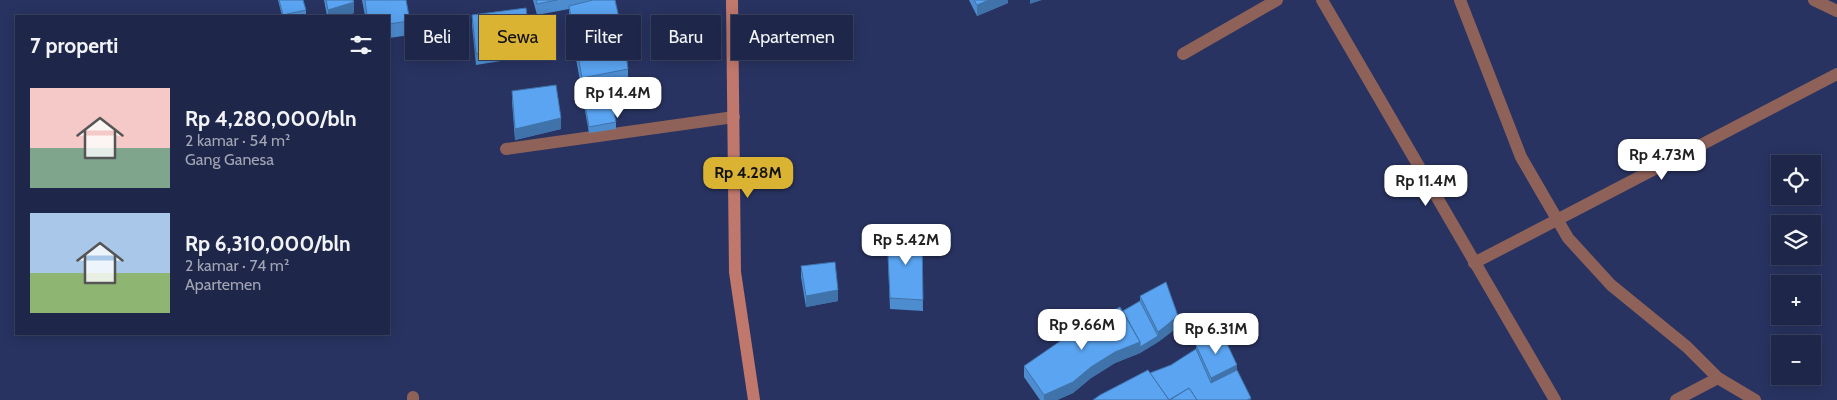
<!DOCTYPE html>
<html lang="id">
<meta charset="utf-8">
<style>
body{margin:0;font-family:Cabin,sans-serif;background:#262e50;color:#f1f3f6;height:100vh;display:flex;flex-direction:column;font-size:19px;white-space:nowrap}
*{box-sizing:border-box;margin:0}
p{font-size:16px;color:#a1a5b4}
.icon{flex:none;width:28px;height:28px;fill:none;stroke:currentColor;stroke-width:2;stroke-linecap:round;stroke-linejoin:round}
.map{position:relative;flex:1;overflow:hidden}
.sheet{position:absolute;left:15px;top:15px;width:375px;height:320px;display:flex;flex-direction:column;background:#1e2649;border-radius:0px;box-shadow:0 2px 12px #0003,0 0 0 1px #3c4361}
.sheet>*{flex:none}
.hud{position:absolute;left:405px;top:15px;width:475px;height:45px;display:flex;gap:10px}
.controls{position:absolute;left:1771px;top:155px;display:grid;gap:10px}
.controls a{display:grid;place-items:center;width:50px;height:50px;border-radius:0px;background:#1e2649;box-shadow:0 2px 12px #0003,0 0 0 1px #3c4361;font-size:25px}
.price{position:absolute;translate:-50% -42px;padding:0 11px;border-radius:10px;background:#fff;color:#222;font-size:16px;line-height:32px;filter:drop-shadow(0 1px 2px #0008)}
.price::after{content:'';position:absolute;left:50%;top:30px;width:15px;height:11px;margin-left:-8px;background:inherit;clip-path:polygon(0 0,100% 0,50% 100%)}
.price.on{background:#dab333;color:#111}
ul{padding:0;list-style:none}
li{display:flex;align-items:center;gap:15px;height:125px;padding:0 15px}
li span{display:grid;place-items:center;flex:none;width:140px;height:100px;border-radius:0px;color:#555}
li>.icon{margin-inline-start:auto}
span .icon{width:60px;height:60px;fill:#fffc;stroke-width:1}
li b{font-size:21px}
h2{display:flex;justify-content:space-between;align-items:center;height:60px;padding:0 15px;font-size:21px}
.tag{padding:0 18px;border-radius:0px;background:#1e2649;box-shadow:0 2px 12px #0003,0 0 0 1px #3c4361;font-size:18px;line-height:45px}
.tag.on{background:#dab333;color:#111}
.map>svg:first-child{display:block}
.lines{fill:none;stroke-linecap:round;stroke-linejoin:round}
.lane{stroke:#8f6259;stroke-width:12}
.street{stroke:#8f6259;stroke-width:12}
.secondary{stroke:#bf786b;stroke-width:12}
.wall{fill:#4d8dcf}
.shaded-wall{fill:#3f73a9}
.building{fill:#5aa4f1;stroke:#3f73a9}
</style>
<div class="map">
<svg width="1837" height="400" viewBox="0 0 1837 400">
<rect width="100%" height="100%" fill="#283361"/>
<g class="lines">
<!-- lane -->
<polyline class="lane" points="413,397 413,400"/>
<!-- street -->
<g class="street">
<polyline points="1322,0 1555,400"/>
<polyline points="1460,0 1521,157 1568,238 1611,285 1687,347 1718,378 1755,400"/>
<polyline points="1814,0 1837,11"/>
<polyline points="1183,54 1277,0"/>
<polyline points="506,149 734,117"/>
<polyline points="1474,263 1837,74"/>
<polyline points="1676,400 1718,378"/>
</g>
<!-- secondary -->
<polyline class="secondary" points="732,0 735,272 754,400"/>
</g>
<!-- wall -->
<g class="wall">
<polygon points="278,0 303,0 306,10 306,16 282,16"/>
<polygon points="324,0 353,0 354,13 344,16 327,16"/>
<polygon points="362,0 406,0 410,21 410,35 389,38 389,16 365,16"/>
<polygon points="533,0 615,0 619,18 640,44 640,58 627,61 628,69 628,83 582,92 569,20 569,9 537,15"/>
<polygon points="969,0 1008,0 1008,3 977,16"/>
<polygon points="472,15 531,45 531,56 476,65 472,26"/>
<polygon points="512,91 561,129 515,140 512,102"/>
<polygon points="583,94 616,122 616,129 589,133 583,100"/>
<polygon points="887,234 922,235 923,311 890,309"/>
<polygon points="801,266 838,301 806,307 801,277"/>
<polygon points="1140,296 1178,327 1158,342 1140,353 1115,363 1091,378 1073,393 1057,400 1040,400 1024,377 1024,366 1140,301"/>
<polygon points="1196,345 1237,370 1251,400 1150,373 1171,365 1196,349"/>
</g>
<!-- shaded-wall -->
<g class="shaded-wall">
<polygon points="989,0 1008,0 1008,3 977,16 977,5"/>
<polygon points="1030,0 1042,0 1030,4"/>
<polygon points="354,2 354,13 344,16 328,16 328,10"/>
<polygon points="561,118 561,129 515,140 515,129"/>
<polygon points="838,290 838,301 806,307 806,296"/>
<polygon points="1178,316 1178,327 1158,342 1158,332"/>
<polygon points="1158,336 1158,342 1140,353 1115,363 1091,378 1073,393 1057,400 1044,400 1044,395 1115,352 1140,342"/>
<polygon points="1237,365 1237,376 1211,389 1211,378"/>
</g>
<!-- building -->
<g class="building">
<polygon points="279,0 303,0 306,10 283,15"/>
<polygon points="326,0 353,0 354,2 328,10"/>
<polygon points="365,0 406,0 410,21 389,24 389,16 367,16"/>
<polygon points="536,0 557,0 537,4"/>
<polygon points="593,0 615,0 619,18 632,17 640,44 625,47 628,69 582,78 569,6"/>
<polygon points="974,0 989,0 977,5"/>
<polygon points="526,8 531,45 476,54 472,15"/>
<polygon points="556,85 561,118 515,129 512,91"/>
<polygon points="609,89 616,122 589,127 583,94"/>
<polygon points="887,234 922,235 923,300 890,298"/>
<polygon points="835,262 838,290 806,296 801,266"/>
<polygon points="1166,282 1178,316 1158,332 1140,296"/>
<polygon points="1140,301 1158,336 1140,347 1140,342 1123,311"/>
<polygon points="1120,307 1140,342 1115,352 1091,367 1073,382 1044,395 1024,366 1072,333"/>
<polygon points="1222,333 1237,365 1211,378 1196,345"/>
<polygon points="1196,349 1211,383 1237,370 1251,398 1247,400 1197,400 1189,388 1169,400 1150,373 1171,365"/>
<polygon points="1148,370 1169,400 1093,400 1100,395"/>
<polygon points="1189,388 1197,400 1170,400"/>
</g>
</svg>
<div class="controls">
<a><svg class="icon" aria-label="locate" viewBox="0 0 24 24"><circle cx="12" cy="12" r="6"/><path d="M12 2v4M12 18v4M2 12h4M18 12h4"/></svg></a>
<a><svg class="icon" aria-label="layers" viewBox="0 0 24 24"><path d="M12 4l9 5-9 5-9-5zM3 14l9 5 9-5"/></svg></a>
<a>+</a>
<a>−</a>
</div>
<b class="price" style="left:618px;top:119px">Rp 14.4M</b>
<b class="price" style="left:1662px;top:181px">Rp 4.73M</b>
<b class="price on" style="left:748px;top:199px">Rp 4.28M</b>
<b class="price" style="left:1426px;top:207px">Rp 11.4M</b>
<b class="price" style="left:906px;top:266px">Rp 5.42M</b>
<b class="price" style="left:1082px;top:351px">Rp 9.66M</b>
<b class="price" style="left:1216px;top:355px">Rp 6.31M</b>
<div class="hud">
<a class="tag">Beli</a>
<a class="tag on">Sewa</a>
<a class="tag">Filter</a>
<a class="tag">Baru</a>
<a class="tag">Apartemen</a>
</div>
<section class="sheet">
<h2>7 properti<svg class="icon" aria-label="filters" viewBox="0 0 24 24"><path d="M4 7h16M4 17h16"/><circle cx="9" cy="7" r="2"/><circle cx="15" cy="17" r="2"/></svg></h2>
<ul>
<li><span style="background:linear-gradient(#f6c9c9 60%,#7fa58c 0)"><svg class="icon" aria-label="home" viewBox="0 0 24 24"><path d="M3 11l9-7 9 7M6 9v11h12V9"/></svg></span><div><b>Rp 4,280,000/bln</b><p>2 kamar · 54 m²</p><p>Gang Ganesa</p></div></li>
<li><span style="background:linear-gradient(#a9c7e8 60%,#8fb573 0)"><svg class="icon" aria-label="home" viewBox="0 0 24 24"><path d="M3 11l9-7 9 7M6 9v11h12V9"/></svg></span><div><b>Rp 6,310,000/bln</b><p>2 kamar · 74 m²</p><p>Apartemen</p></div></li>
</ul>
</section>
</div>
